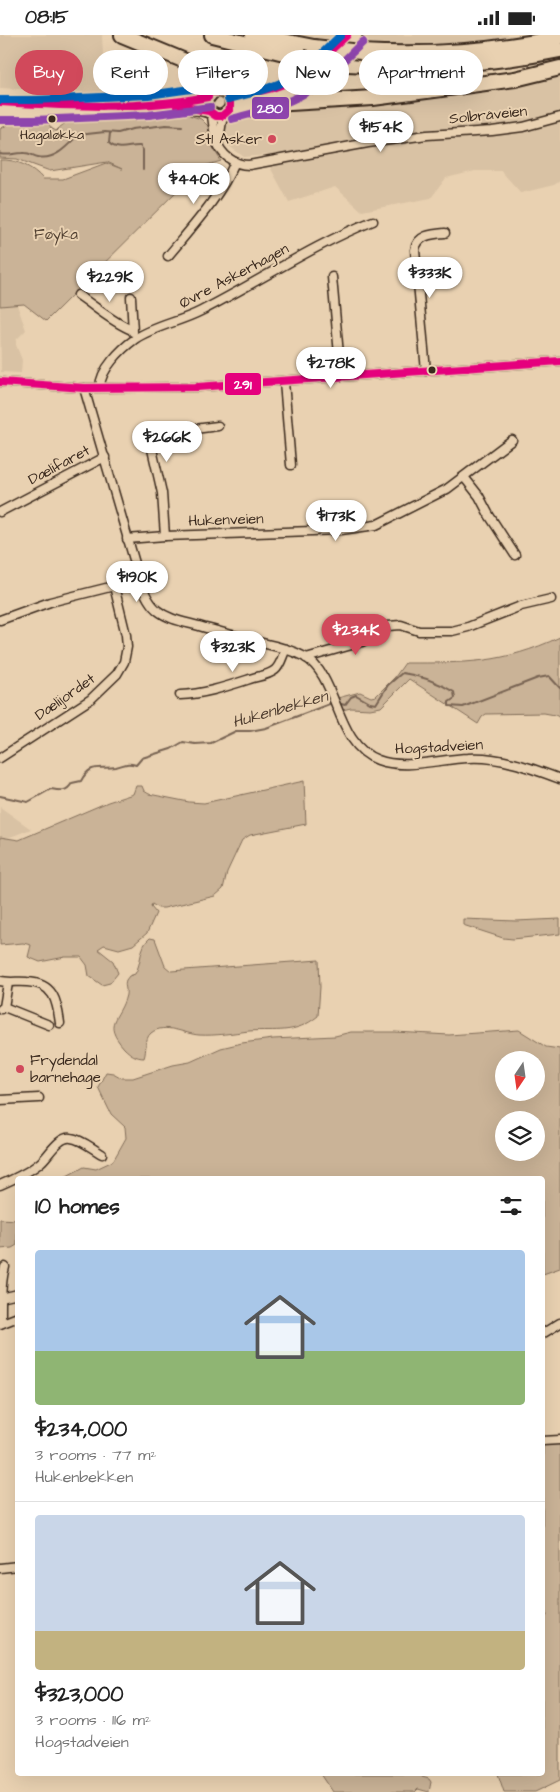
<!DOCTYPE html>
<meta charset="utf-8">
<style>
body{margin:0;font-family:"Architects Daughter",sans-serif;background:#f6f6f6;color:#222;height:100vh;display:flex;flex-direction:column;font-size:19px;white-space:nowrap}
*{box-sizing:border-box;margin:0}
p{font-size:16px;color:#767676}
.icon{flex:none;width:28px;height:28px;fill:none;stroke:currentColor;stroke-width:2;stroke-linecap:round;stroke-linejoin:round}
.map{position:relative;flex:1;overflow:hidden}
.drawer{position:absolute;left:15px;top:1141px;width:530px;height:600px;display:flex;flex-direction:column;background:#fff;border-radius:5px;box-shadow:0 5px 20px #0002}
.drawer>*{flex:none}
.hud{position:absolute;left:15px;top:15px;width:530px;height:45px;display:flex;gap:10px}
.needle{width:32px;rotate:193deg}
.fabs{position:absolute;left:495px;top:1016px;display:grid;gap:10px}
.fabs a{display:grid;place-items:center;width:50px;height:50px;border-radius:50%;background:#fff;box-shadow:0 5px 20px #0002;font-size:25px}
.price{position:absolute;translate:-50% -42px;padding:0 11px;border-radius:18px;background:#fff;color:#222;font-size:16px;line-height:32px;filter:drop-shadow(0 1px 2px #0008)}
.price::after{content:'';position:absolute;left:50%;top:30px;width:15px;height:11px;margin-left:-8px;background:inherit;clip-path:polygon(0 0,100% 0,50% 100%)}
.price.active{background:#d1495b;color:#fff}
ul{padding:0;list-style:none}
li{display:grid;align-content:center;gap:10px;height:265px;padding:0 20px}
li+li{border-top:1px solid #e0e0e0}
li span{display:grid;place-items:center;height:155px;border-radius:5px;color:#555}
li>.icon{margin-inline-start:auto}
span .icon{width:90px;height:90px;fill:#fffc;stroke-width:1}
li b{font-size:21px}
h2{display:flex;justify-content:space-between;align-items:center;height:60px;padding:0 20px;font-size:21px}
.pill{padding:0 18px;border-radius:22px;background:#fff;box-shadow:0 5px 20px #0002;font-size:18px;line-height:45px}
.pill.active{background:#d1495b;color:#fff}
.status{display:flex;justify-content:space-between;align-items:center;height:35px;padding:0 25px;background:#fff;direction:ltr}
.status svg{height:14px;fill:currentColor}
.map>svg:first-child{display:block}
.built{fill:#d9c2a4}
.green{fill:#cab397;stroke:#826e5a;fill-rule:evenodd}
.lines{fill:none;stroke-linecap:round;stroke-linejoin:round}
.stream{stroke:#786452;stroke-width:2}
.minor-casing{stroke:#3b2a1e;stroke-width:11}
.secondary-casing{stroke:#3b2a1e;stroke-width:15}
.motorway-casing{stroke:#3b2a1e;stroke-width:18}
.minor{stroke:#e9d1b1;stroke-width:8}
.secondary{stroke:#e9d1b1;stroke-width:11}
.motorway{stroke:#e9d1b1;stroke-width:14}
.motorway-bridge-casing{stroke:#3b2a1e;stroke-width:18;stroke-linecap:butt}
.motorway-bridge{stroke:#e9d1b1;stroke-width:14}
.bus-1-casing{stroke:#e9d1b1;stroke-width:11}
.bus-2-casing{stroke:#e9d1b1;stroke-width:11}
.bus-3-casing{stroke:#e9d1b1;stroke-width:11}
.bus-1{stroke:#e5007d;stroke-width:8}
.bus-2{stroke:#8e44ad;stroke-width:8}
.bus-3{stroke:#0065bd;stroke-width:8}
.bus-dot{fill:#3b2a1e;stroke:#e9d1b1;stroke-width:2}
.poi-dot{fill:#d1495b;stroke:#e9d1b1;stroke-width:2}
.labels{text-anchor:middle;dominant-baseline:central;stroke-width:4;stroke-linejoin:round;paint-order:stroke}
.bus-label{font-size:14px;fill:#3b2a1e;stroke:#e9d1b1}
.street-label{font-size:15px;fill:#3b2a1e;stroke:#e9d1b1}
.poi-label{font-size:15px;fill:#3b2a1e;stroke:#e9d1b1;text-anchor:end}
.park-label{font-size:15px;fill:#503f30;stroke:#e9d1b1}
.water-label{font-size:16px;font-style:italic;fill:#4f3d2f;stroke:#e9d1b1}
.line-badge{stroke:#e9d1b1;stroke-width:2}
.badge-label{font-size:14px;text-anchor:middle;font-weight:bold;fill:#fff}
</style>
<div class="status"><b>08:15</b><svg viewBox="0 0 49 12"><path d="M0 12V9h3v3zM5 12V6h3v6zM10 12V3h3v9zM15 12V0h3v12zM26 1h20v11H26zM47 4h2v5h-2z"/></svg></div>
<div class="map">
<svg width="560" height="1757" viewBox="0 0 560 1757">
<rect width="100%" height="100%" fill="#e9d1b1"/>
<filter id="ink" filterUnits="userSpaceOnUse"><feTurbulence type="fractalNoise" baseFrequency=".02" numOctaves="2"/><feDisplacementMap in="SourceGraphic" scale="10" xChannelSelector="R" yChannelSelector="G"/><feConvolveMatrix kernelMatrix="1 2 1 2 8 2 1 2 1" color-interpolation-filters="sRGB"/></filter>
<g filter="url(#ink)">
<!-- built -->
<g class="built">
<polygon points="0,0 102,0 105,58 0,53"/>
<polygon points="294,0 534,0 427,14"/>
<polygon points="560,36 560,146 554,150 521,158 501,136 475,136 446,143 431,163 362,176 335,152 289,167 271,134 266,120 244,122 225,108 222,98 225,87 233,80 247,77 296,74"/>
<polygon points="17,270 26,295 16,305 16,310 22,325 21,338 1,337 0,271"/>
<polygon points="0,772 31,794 0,806"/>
</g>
<!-- green -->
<g class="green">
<path d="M145 76 187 77 189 80 201 84 208 91 212 111 221 126 201 132 46 286 24 269 0 271V125C16 124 33 132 43 144H63L106 128 122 134 107 127 50 136 17 124 0 123V94L7 90 8 84 11 80 47 85 51 93 56 96C73 76 120 77 145 76Z"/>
<path d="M560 602V687L559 682 555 680 544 678 486 679 482 682 478 689 409 644 381 672 370 674 351 673 338 676 334 664 360 657 371 662 376 661 395 642 405 628C466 628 503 629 560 602Z"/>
<polygon points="304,746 306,789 250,800 242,805 227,837 223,854 215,861 164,873 158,873 152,869 151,872 156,878 147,898 133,910 119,914 104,910 98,914 113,926 118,938 110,948 102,950 89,941 87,930 81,922 65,922 40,927 28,922 31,910 23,908 0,910 0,802 19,805 108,767 133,759 136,751 142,751 144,756 149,759 189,767 204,768"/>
<polygon points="463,884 516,886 560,884 560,899 513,904 503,903 463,890"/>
<path d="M150 903 155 904 165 931 171 936 319 925 320 952 318 981C295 1000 276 994 249 996 233 998 216 1001 199 1000 184 999 165 987 151 998 144 1004 147 1015 144 1023 136 1023 130 1019 124 1013 101 987 120 985 126 960 127 954 124 950 126 945L129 941 135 939C142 928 139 911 150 903Z"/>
<path d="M519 995 546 1012 560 1014V1233L543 1239 542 1144H61L84 1132 96 1134 113 1126 126 1103 125 1092 111 1079 98 1052 106 1037 113 1038 122 1043H133L173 1030 190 1027 221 1013 242 1008 273 1004 335 1001 351 997H395L449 1000ZM504 1025H536V1058H504ZM504 1085H536V1118H504Z"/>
<polygon points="0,1184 17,1185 17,1210 12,1213 0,1214"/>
<polygon points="560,1407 560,1745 535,1757 504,1757 498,1739 542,1739 542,1584 547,1581 546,1576 542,1572 543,1410"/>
<polygon points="321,1739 420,1739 422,1742 429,1744 431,1747 429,1757 418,1754 415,1757 333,1757"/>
</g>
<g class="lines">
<!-- stream -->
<g class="stream">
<path d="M110 98 109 108C118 117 130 110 140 111L143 115V135"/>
<path d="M0 119C9 121 14 118 23 118 29 117 33 121 38 122 55 126 68 110 78 100L105 97 118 98 132 94 166 90 182 91"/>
<path d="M337 668 345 670 351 662 356 660 370 668 376 669 388 650 402 638C419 640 439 648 454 657L455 663 449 667V671L463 672 538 643 549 641 560 653"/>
<path d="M0 761 28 767 51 754C61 756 67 757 72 748L81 746C91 727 100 735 116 732 125 730 126 727 136 730L142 723 171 714 183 707 195 709 211 708 236 696H250L266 693 332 668"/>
</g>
<!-- minor casing -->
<g class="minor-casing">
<g id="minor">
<path d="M211 78C214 87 213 97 216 105 221 120 234 130 249 130L368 108 427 100 492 96 523 92 560 82"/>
<polyline points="219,105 222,86 227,78"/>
<path d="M168 221C192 192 220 162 235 127"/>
<polyline points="332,242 341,342"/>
<path d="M78 260C96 272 112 287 132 295"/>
<polyline points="131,262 133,297"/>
<path d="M426 336 415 215C417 200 432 199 445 198"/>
<polyline points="0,347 84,353 197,352 560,326"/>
<polyline points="284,347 291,430"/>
<path d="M100 352C100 335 121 314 135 304 154 291 180 287 201 276 258 247 313 210 373 186"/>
<path d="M84 353 139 542C143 554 147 566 157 575 169 585 185 587 199 591 220 597 241 602 262 608 276 611 292 615 305 622 339 642 335 710 378 725 405 735 440 724 468 723 500 721 531 733 560 744"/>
<polyline points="464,442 479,461 489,480 515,520"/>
<polyline points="0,477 105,422"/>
<polyline points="165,501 162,458 152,414 155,404 164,398 218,391"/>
<polyline points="127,504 165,501 341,495 376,490 447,454 512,405"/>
<polyline points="0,585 50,567 114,551 139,542"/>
<polyline points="306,623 362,607 388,591 401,590 419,596 452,596 468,592 521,571 551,564"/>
<path d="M180 660C205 659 228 651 253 643 260 641 269 640 275 635 281 630 282 621 286 614"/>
<polyline points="0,723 91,664 117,639 124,627 127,612 126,600 114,551"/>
<path d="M0 946C10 948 18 946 27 947 54 948 57 966 60 988"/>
<polyline points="4,972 49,990"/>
<polyline points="1,974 4,972 8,948"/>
<polyline points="0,1065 39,1063"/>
<path d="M0 1150C14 1144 30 1137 41 1127 49 1120 59 1101 71 1103 81 1104 93 1114 102 1119"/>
<polyline points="1,1263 18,1259"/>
<path d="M1 1288C1 1270 0 1249 5 1232"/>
<polyline points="0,1289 18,1282"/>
<polyline points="542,1299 560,1288"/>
<polyline points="542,1406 560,1405"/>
<polyline points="0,1533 18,1531"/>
</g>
</g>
<!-- secondary casing -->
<g class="secondary-casing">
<g id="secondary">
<polyline points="228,59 258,59 270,56"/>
<path d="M179 72C188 73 198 73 207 76 210 77 213 80 218 81 221 81 222 81 225 79 240 69 225 47 209 60L206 69 209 76"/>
<path d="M230 74C254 68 279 62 300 49 321 36 338 16 356 0"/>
<path d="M0 75C31 77 58 74 89 72 129 71 168 71 208 62"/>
</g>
</g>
<!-- motorway casing -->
<g class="motorway-casing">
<g id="motorway">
<polyline points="122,0 190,28 202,39 209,60"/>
<polyline points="212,0 304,23"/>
<polyline points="253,0 314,12"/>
<path d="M361 17C429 21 494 16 560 2"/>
<path d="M347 29C419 33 489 30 560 15"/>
<polyline points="249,69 257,70 373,63 434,55 515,44 560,33"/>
</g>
</g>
<!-- minor -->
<use href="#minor" class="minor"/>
<!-- secondary -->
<use href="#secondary" class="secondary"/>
<!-- motorway -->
<use href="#motorway" class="motorway"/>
<!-- motorway-bridge casing -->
<g class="motorway-bridge-casing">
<g id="motorway-bridge">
<polyline points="314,12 361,17"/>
<polyline points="304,23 347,29"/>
</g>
</g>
<!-- motorway-bridge -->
<use href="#motorway-bridge" class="motorway-bridge"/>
<!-- bus-1 casing -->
<g class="bus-1-casing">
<g id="bus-1">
<path d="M228 59C286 59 307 38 347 0"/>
<path d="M0 67C70 71 139 75 208 62"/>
<polyline points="177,71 209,76 216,81 222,81 230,74 230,62 224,57 213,57"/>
<polyline points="0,347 84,353 197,352 560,326"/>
</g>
</g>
<!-- bus-2 casing -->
<g class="bus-2-casing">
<g id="bus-2">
<path d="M232 84C257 77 283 71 305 58 327 44 344 25 363 7"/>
<polyline points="0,85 34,85 149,80 210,72"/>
</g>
</g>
<!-- bus-3 casing -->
<g class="bus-3-casing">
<g id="bus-3">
<path d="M228 64C250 59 274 53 294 41 312 30 326 14 341 0"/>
<polyline points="0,65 33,65 148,60 206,52"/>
</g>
</g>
<!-- bus-1 -->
<use href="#bus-1" class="bus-1"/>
<!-- bus-2 -->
<use href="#bus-2" class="bus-2"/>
<!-- bus-3 -->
<use href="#bus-3" class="bus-3"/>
</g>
</g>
<!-- markers -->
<g class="bus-dot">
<circle cx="52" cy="84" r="4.5"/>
<circle cx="432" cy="335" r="4.5"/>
</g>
<g class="poi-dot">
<circle cx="272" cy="104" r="5"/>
<circle cx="20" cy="1034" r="5"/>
</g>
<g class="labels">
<!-- bus labels -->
<g class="bus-label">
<text x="52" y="100">Hagaløkka</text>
</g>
<!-- street labels -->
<g class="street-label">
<text transform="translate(488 80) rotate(-6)">Solbråveien</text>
<text transform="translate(234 241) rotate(-28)">Øvre Askerhagen</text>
<text transform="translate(59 430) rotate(-28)">Dælifaret</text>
<text transform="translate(226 485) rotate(-2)">Hukenveien</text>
<text transform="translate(65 662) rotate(-35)">Dælijordet</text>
<text transform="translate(439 712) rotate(-3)">Hogstadveien</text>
</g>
<!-- poi labels -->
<g class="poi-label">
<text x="262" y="104">St1 Asker</text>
<text x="30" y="1025" text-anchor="start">Frydendal<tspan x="30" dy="17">barnehage</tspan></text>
</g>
<!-- park labels -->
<g class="park-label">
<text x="56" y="199">Føyka</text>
</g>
<!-- water labels -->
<g class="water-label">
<text transform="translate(280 674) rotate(-16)">Hukenbekken</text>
</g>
</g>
<g class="line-badge">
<rect x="251" y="61" width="39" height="24" rx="5" fill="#8e44ad"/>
<rect x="224" y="337" width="38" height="24" rx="5" fill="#e5007d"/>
</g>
<g class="badge-label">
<text x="270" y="78">280</text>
<text x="243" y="354">291</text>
</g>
</svg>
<div class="fabs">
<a><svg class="needle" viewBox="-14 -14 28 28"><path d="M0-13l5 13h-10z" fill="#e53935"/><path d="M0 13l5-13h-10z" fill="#767676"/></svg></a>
<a><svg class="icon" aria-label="layers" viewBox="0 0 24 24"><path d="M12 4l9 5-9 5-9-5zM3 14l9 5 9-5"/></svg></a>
</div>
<b class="price" style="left:381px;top:118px">$154K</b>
<b class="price" style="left:194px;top:170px">$440K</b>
<b class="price" style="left:430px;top:264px">$333K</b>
<b class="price" style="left:110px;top:268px">$229K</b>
<b class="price" style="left:331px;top:354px">$278K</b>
<b class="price" style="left:167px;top:428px">$266K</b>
<b class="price" style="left:336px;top:507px">$173K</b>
<b class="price" style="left:137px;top:568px">$190K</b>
<b class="price active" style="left:356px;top:621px">$234K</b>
<b class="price" style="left:233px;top:638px">$323K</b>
<div class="hud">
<a class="pill active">Buy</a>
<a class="pill">Rent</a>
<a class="pill">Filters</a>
<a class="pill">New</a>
<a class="pill">Apartment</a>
</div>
<section class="drawer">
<h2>10 homes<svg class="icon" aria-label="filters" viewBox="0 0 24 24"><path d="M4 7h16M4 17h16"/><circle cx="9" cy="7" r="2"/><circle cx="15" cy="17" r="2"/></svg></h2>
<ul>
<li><span style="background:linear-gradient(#a9c7e8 65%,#8fb573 0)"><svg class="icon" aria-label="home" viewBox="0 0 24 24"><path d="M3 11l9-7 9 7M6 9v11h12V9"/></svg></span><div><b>$234,000</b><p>3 rooms · 77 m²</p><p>Hukenbekken</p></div></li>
<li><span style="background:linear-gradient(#c9d6e8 75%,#c2b280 0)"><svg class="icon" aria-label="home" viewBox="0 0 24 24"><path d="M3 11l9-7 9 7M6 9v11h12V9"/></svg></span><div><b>$323,000</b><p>3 rooms · 116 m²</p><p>Hogstadveien</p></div></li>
</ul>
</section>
</div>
